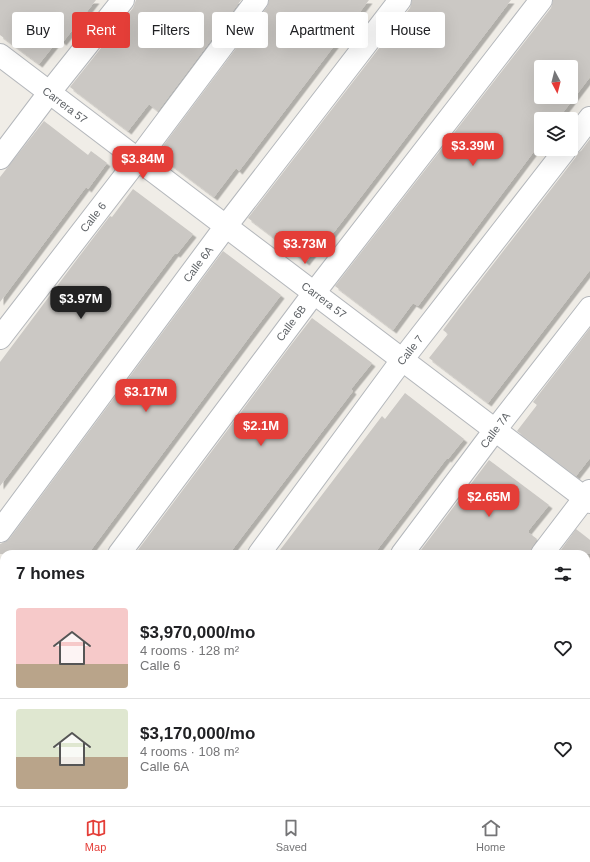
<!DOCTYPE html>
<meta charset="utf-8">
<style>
body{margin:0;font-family:Arial,sans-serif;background:#f6f6f6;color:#202124;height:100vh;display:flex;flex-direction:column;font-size:15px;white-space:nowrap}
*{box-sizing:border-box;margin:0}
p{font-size:13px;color:#757577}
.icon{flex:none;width:22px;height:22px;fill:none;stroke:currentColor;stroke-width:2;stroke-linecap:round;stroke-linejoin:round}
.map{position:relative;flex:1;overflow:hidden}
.sheet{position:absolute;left:0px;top:550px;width:590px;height:256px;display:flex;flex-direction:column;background:#fff;border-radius:12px 12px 0 0;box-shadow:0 4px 16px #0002}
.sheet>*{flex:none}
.guide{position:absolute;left:12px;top:12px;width:566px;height:36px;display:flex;gap:8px}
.needle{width:26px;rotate:173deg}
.buttons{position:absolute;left:534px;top:60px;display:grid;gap:8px}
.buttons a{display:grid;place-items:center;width:44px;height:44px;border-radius:4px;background:#fff;box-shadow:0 4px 16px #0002;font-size:20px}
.price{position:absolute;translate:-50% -34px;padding:0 9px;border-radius:8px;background:#e43e38;color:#fff;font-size:13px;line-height:26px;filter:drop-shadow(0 1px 2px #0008)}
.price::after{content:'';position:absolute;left:50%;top:24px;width:12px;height:9px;margin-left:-6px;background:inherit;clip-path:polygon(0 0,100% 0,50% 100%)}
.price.current{background:#222;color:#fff}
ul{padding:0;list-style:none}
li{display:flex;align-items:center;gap:12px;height:100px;padding:0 16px}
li+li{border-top:1px solid #e0e0e0}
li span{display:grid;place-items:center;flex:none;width:112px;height:80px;border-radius:4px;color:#555}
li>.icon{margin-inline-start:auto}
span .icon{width:48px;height:48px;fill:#fffc;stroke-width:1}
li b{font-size:17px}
h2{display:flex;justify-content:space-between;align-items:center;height:48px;padding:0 16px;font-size:17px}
.chip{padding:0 14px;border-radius:4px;background:#fff;box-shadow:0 4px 16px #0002;font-size:14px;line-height:36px}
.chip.current{background:#e43e38;color:#fff}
.menu{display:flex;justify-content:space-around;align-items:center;height:56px;border-top:1px solid #e0e0e0;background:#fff;font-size:11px;color:#757577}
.menu a{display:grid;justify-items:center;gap:2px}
.menu .current{color:#e43e38}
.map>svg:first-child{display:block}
.building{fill:#cbc8c4;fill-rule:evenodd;filter:url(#shadow)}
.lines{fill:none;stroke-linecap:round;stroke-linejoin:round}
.minor-casing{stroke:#b4b7bb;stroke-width:24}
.minor{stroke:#fff;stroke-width:22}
.labels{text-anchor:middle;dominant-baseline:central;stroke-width:3.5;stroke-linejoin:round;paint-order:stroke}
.street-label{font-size:11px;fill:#5e6266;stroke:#fff}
</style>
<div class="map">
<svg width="590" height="806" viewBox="0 0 590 806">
<defs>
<filter id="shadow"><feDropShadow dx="3.5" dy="3.5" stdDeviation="0" flood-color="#0004"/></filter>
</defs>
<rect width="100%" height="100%" fill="#f0ede7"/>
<!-- building -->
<g class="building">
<polygon points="0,0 96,0 63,42 59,39 39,64 0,35"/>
<polygon points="136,0 241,0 158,111 149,104 128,131 70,87 133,8"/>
<polygon points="269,0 369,0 239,171 236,168 214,197 157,154 267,7"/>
<polygon points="412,0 511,0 341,223 330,237 327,235 306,262 248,218 410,8"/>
<path d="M553 0H590V77L558 119H541V142L418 306 413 303 393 330 335 286 551 8ZM541 67H571V97H541Z"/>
<polygon points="44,121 88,155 91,151 107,163 88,189 86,187 0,302 0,177"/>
<polygon points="590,139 590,270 488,403 429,358 448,334 443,330 460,307 576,157 577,153 581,151"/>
<polygon points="133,189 193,234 177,254 175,253 0,486 0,362 78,258 110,216 112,217"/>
<polygon points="223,251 281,295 259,324 88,554 0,554 0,544 5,542 10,538"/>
<polygon points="312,318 372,363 351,389 353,391 229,554 135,554 291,345"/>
<polygon points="590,328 590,458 576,476 517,431 537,405 533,402"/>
<polygon points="405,393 464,439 448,459 447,458 374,554 277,554 382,416 385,419"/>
<polygon points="489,460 549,505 528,531 529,532 529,533 537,539 532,547 530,554 418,554"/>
<polygon points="576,529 590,540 590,554 558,554"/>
</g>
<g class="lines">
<!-- minor casing -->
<g class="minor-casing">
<g id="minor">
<polyline points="0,55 590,502"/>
<polyline points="571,143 590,118"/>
<polyline points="0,158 49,93 123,0"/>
<polyline points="0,338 138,159 257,0"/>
<polyline points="0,531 226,226 400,0"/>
<polyline points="119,554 314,293 541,0"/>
<polyline points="259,554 402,360 566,149"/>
<polyline points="402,554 495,430 590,308"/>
<polyline points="542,554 590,491"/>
<polyline points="0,619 4,622"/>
<polyline points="0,652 4,655"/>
<polyline points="586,672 590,667"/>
<polyline points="0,705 4,700"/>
<polyline points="193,802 198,806"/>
<polyline points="243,802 248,806"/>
<polyline points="65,806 68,802"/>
<polyline points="349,806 352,802"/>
<polyline points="486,806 489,802"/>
</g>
</g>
<!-- minor -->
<use href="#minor" class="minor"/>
</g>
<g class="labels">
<!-- street labels -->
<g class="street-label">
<text transform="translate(65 105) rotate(37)">Carrera 57</text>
<text transform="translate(93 217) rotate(-52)">Calle 6</text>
<text transform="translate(198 264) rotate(-53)">Calle 6A</text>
<text transform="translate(324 300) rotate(37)">Carrera 57</text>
<text transform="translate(291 323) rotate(-53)">Calle 6B</text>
<text transform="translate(410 350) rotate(-52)">Calle 7</text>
<text transform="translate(495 430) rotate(-53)">Calle 7A</text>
</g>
</g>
</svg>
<div class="buttons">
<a><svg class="needle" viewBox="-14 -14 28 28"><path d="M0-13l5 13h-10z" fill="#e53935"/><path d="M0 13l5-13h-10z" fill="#757577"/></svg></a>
<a><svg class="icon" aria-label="layers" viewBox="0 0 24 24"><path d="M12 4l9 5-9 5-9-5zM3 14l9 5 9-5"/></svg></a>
</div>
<b class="price" style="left:473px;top:167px">$3.39M</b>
<b class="price" style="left:143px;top:180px">$3.84M</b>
<b class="price" style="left:305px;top:265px">$3.73M</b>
<b class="price current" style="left:81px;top:320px">$3.97M</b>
<b class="price" style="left:146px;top:413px">$3.17M</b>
<b class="price" style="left:261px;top:447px">$2.1M</b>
<b class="price" style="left:489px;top:518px">$2.65M</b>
<div class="guide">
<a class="chip">Buy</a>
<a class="chip current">Rent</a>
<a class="chip">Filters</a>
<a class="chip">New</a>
<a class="chip">Apartment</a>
<a class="chip">House</a>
</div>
<section class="sheet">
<h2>7 homes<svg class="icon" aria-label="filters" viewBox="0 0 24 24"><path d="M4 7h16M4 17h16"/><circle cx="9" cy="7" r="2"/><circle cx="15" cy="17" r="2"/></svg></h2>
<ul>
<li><span style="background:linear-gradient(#f6c9c9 70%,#b9a48a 0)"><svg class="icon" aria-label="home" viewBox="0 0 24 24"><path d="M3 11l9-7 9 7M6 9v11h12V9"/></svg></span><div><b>$3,970,000/mo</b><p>4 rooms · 128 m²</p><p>Calle 6</p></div><svg class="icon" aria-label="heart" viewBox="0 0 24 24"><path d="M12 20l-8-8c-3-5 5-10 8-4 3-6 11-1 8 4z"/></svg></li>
<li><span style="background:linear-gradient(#dfe7d0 60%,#b9a48a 0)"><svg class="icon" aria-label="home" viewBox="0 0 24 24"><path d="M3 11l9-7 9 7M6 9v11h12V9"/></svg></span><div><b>$3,170,000/mo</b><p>4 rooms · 108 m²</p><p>Calle 6A</p></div><svg class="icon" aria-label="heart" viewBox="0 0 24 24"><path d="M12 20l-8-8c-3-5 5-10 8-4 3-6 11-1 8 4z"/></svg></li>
</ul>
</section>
</div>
<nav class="menu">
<a class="current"><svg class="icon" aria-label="map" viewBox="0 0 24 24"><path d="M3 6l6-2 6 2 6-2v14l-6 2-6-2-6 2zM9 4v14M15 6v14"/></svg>Map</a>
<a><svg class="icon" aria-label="saved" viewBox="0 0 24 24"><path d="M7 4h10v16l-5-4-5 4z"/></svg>Saved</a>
<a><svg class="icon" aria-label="home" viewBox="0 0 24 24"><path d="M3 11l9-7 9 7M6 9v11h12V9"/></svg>Home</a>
</nav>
